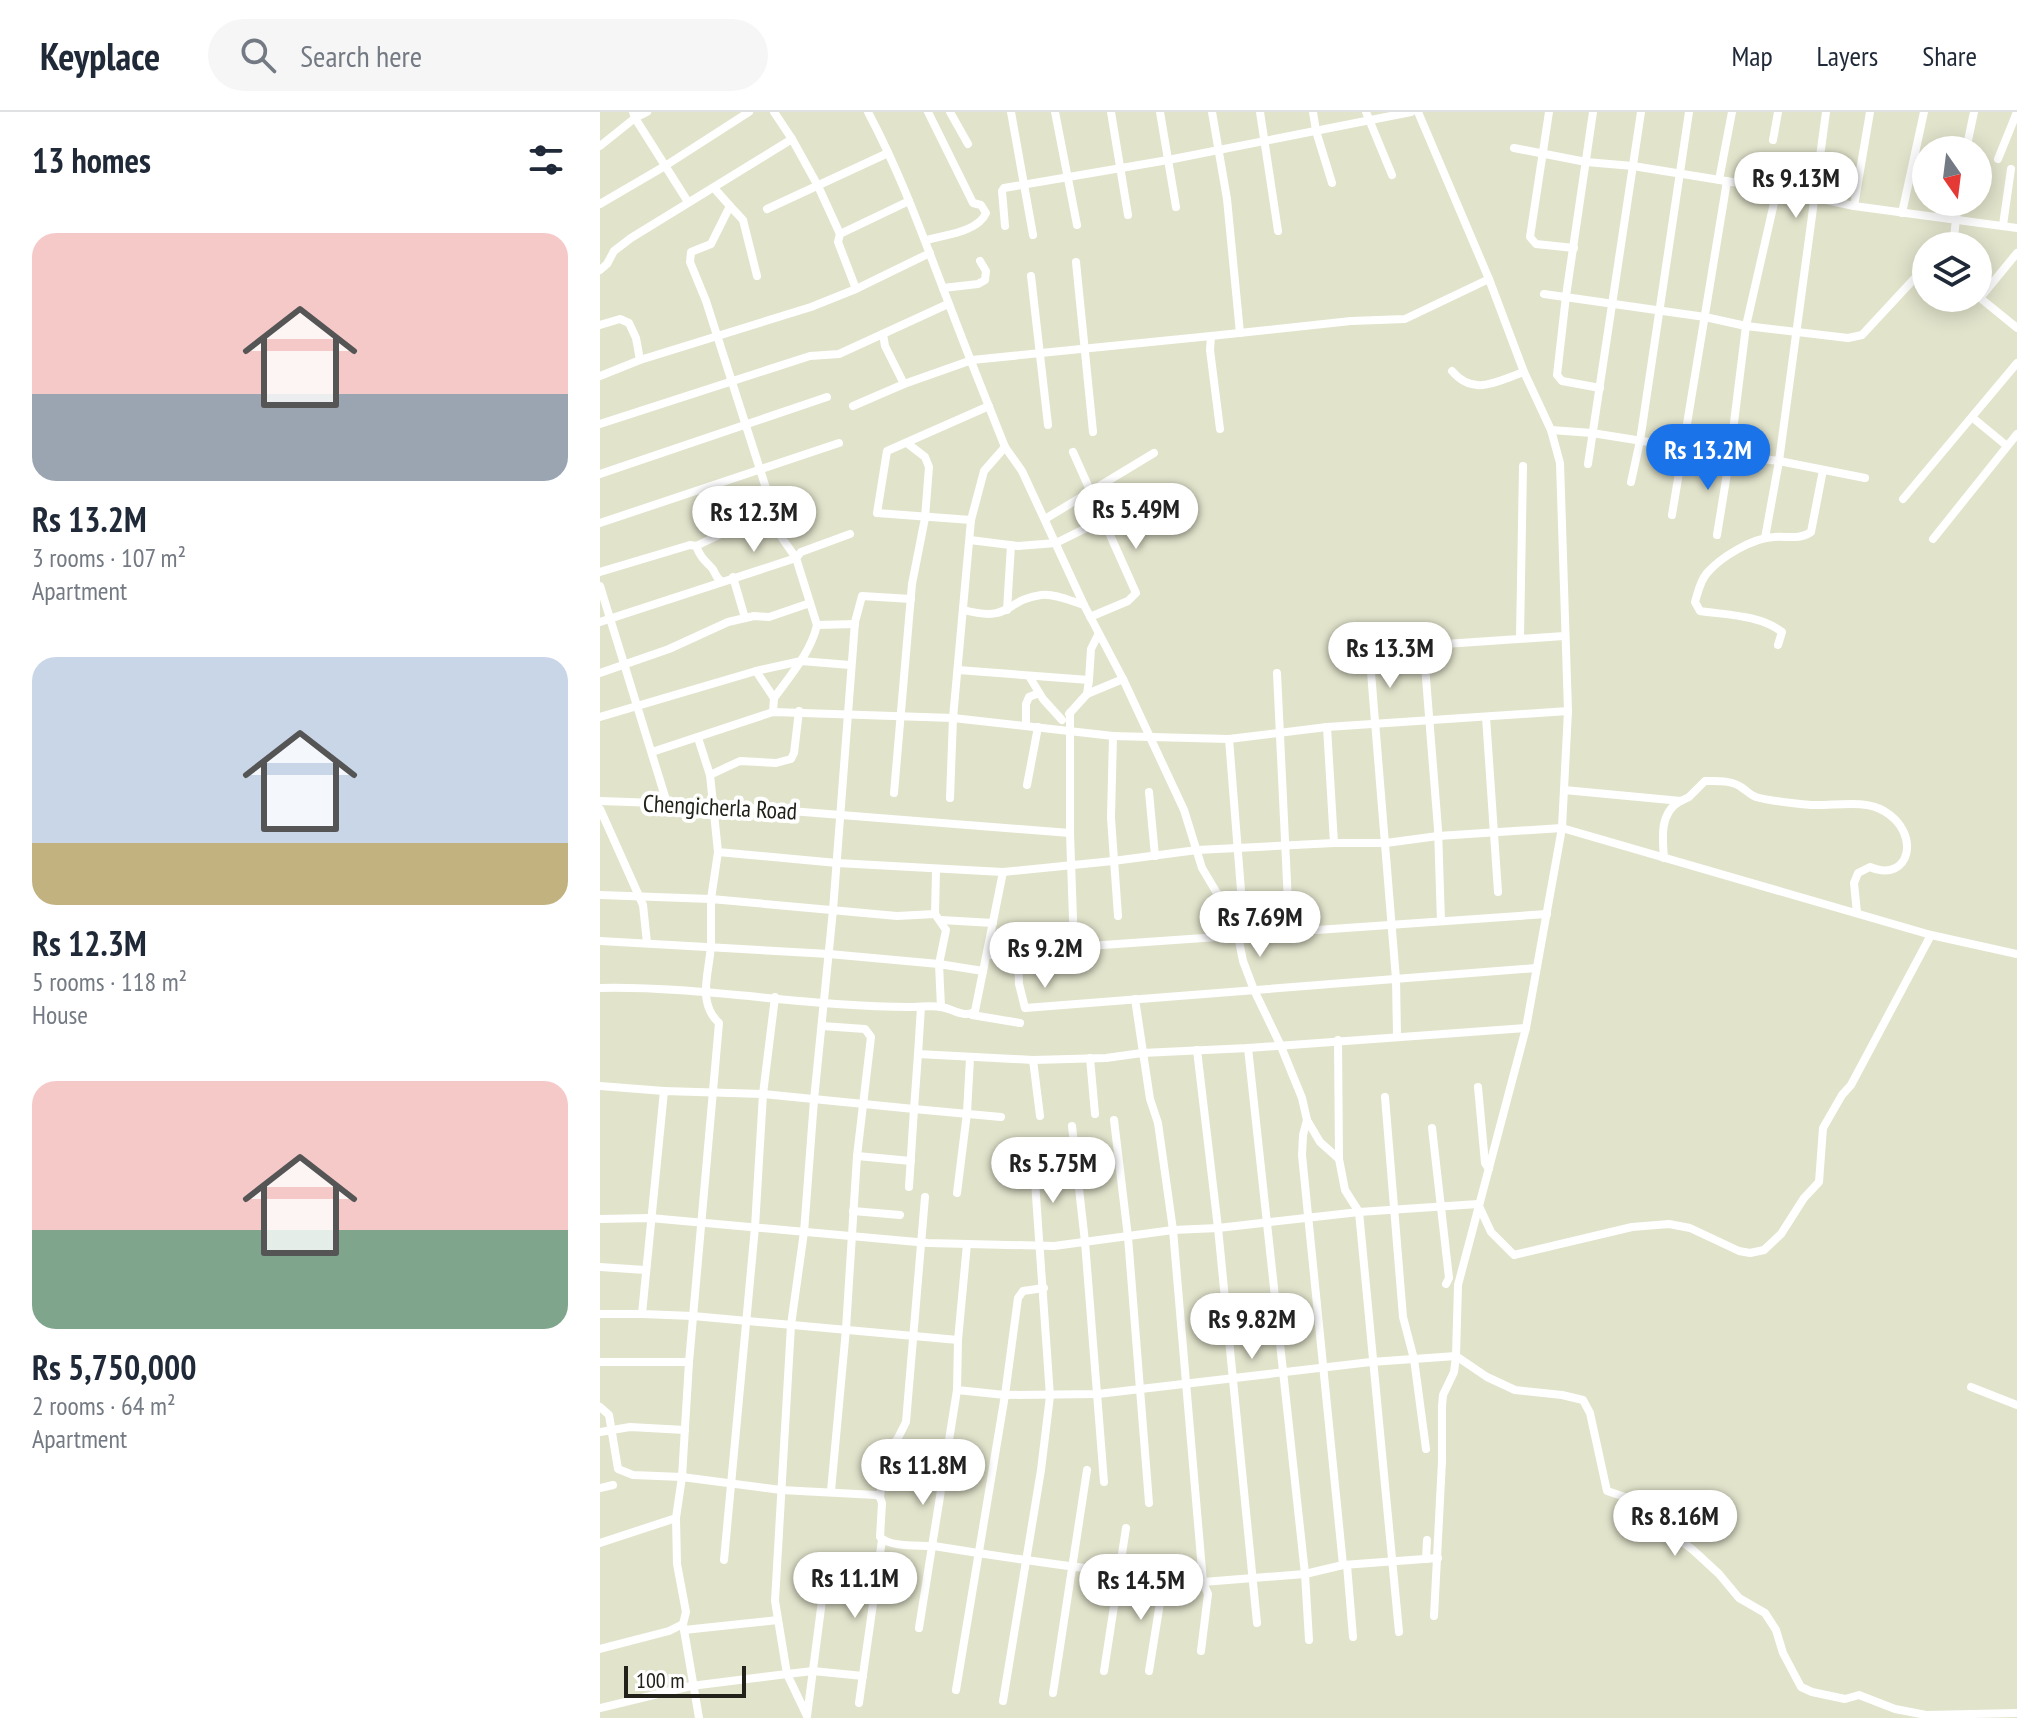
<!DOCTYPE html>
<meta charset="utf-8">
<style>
body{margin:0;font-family:"PT Sans Narrow",sans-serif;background:#f6f6f7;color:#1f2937;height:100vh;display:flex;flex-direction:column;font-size:30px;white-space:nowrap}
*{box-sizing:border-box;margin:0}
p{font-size:26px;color:#747a83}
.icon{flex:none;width:44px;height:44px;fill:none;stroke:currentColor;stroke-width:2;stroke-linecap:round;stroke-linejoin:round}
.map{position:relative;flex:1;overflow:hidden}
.panel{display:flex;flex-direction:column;background:#fff;width:600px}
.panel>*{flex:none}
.needle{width:52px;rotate:166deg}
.controls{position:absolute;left:1312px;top:24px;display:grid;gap:16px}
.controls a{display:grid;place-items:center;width:80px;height:80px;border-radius:50%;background:#fff;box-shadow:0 4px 20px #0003;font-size:40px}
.scale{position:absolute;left:24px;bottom:20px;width:122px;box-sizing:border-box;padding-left:8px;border:4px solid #22221a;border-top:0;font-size:22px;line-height:28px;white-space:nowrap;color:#22221a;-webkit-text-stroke:6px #fff;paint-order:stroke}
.price{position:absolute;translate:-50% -68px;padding:0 18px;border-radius:28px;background:#fff;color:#222;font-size:26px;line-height:52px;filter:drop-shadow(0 2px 4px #0008)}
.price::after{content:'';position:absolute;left:50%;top:48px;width:24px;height:18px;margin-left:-12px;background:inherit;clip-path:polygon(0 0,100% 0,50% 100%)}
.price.active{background:#1a73e8;color:#fff}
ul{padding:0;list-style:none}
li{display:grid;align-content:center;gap:16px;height:424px;padding:0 32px}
li span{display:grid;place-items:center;height:248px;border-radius:24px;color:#555}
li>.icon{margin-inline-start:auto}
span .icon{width:144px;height:144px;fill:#fffc;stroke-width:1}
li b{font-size:34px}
h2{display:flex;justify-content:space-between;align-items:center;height:96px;padding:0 32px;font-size:34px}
header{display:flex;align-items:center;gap:48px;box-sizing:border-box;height:112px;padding:0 40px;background:#fff;border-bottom:2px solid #e0e1e3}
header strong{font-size:38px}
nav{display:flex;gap:44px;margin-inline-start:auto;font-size:28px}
.search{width:560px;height:72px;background:#f6f6f7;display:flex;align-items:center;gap:20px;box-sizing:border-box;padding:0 28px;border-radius:44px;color:#747a83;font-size:30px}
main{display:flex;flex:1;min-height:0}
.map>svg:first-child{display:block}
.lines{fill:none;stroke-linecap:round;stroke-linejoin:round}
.minor{stroke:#fff;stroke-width:8}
.labels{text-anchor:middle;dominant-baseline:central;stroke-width:8;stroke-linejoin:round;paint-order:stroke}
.street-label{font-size:24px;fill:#22221a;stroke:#fff}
</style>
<header>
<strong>Keyplace</strong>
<div class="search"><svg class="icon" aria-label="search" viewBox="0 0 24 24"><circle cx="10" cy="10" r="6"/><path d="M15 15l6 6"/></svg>Search here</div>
<nav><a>Map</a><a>Layers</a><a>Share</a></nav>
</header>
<main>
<section class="panel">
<h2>13 homes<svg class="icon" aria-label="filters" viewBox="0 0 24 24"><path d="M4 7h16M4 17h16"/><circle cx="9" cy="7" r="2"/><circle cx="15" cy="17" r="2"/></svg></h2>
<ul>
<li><span style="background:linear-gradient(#f6c9c9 65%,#9aa5b1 0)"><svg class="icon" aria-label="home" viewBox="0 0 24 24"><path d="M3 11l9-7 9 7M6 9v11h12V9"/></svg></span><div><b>Rs 13.2M</b><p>3 rooms · 107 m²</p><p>Apartment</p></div></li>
<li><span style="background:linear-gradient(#c9d6e8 75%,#c2b280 0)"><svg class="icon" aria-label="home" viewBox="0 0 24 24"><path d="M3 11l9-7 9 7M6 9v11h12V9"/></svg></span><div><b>Rs 12.3M</b><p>5 rooms · 118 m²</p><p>House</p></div></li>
<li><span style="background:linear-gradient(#f6c9c9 60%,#7fa58c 0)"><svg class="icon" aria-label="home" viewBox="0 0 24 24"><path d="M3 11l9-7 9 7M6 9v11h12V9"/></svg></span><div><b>Rs 5,750,000</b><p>2 rooms · 64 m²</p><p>Apartment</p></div></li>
</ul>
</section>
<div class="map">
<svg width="1417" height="1606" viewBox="0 0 1417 1606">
<rect width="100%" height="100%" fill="#e2e3cb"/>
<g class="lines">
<!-- minor -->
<g class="minor">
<polyline points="47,0 35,6 88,90"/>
<path d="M268 0C301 62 324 127 349 192 367 240 386 287 405 335L384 359 371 408 353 606 350 686"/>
<polyline points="350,0 368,32"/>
<polyline points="411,0 433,123"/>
<polyline points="455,0 477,113"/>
<polyline points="511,0 528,103"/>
<polyline points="560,0 576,95"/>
<polyline points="612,0 627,87 640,221"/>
<polyline points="660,0 678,119"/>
<polyline points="713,0 716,19 732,71"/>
<polyline points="766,0 792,63"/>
<polyline points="818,0 889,167 924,260 951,318 960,351 968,599 962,716 926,916 858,1173 856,1244 854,1260 843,1283 842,1294 842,1349 834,1504"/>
<polyline points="949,0 930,125 936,132 974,136"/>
<polyline points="993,0 966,184 957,263 962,269 1000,276"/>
<polyline points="192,27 218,74 240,122"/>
<polyline points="1173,28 1178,0"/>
<polyline points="0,34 35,6 33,0"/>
<polyline points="914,36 986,50 1033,54 1163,75 1254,94 1417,116"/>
<polyline points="1366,38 1374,0"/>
<polyline points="1398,47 1417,0"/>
<polyline points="1119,68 1132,0"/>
<path d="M114 76 130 94 111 132 91 140 90 150 106 189 182 426 196 446 217 513C211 540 190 564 174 586"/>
<polyline points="0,92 65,54 149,0"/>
<polyline points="130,94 143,108 157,164"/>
<polyline points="1254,94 1270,0"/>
<polyline points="167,97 288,41"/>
<polyline points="1302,101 1324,0"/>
<polyline points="1403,113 1411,57"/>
<polyline points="405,114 402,79 404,76 568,48 811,0"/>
<path d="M327 128C344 123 378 120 386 101L381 93 373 91 328 0"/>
<polyline points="1353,134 1358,90"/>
<polyline points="476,150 493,320"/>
<polyline points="0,158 7,152 14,139 31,126 192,27 174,0"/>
<polyline points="431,164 448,313"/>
<polyline points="343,176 378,172 385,168 386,159 380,149"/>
<polyline points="256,177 238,130 240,122 309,89"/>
<polyline points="944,182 1105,205 1146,214 1248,226 1262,223 1326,154"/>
<polyline points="1379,185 1417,216"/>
<polyline points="1380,186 1417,141"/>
<polyline points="0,213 20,207 29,211 36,226 40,248 0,264"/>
<polyline points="283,222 285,234 304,272"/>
<polyline points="40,248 211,195 256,177 330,141"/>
<path d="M852 259C874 285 897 269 924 260"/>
<polyline points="253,294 304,272 372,248 611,224"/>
<polyline points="1373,306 1407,334"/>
<polyline points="0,312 210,244 239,242 348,192"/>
<polyline points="620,317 610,238 611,224 751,209 805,207 889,167"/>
<polyline points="951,318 992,321 1130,343 1146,214 1177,78"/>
<polyline points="405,335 422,359 484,493 523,567 556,638 584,698 602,756 630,803 638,824 643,849 654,878 680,932 702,986 707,1008 720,1030 739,1047 745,1078 759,1100 799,1520"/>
<polyline points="473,340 536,481 528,489 490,505"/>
<polyline points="988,352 1041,0"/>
<polyline points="0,362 227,285"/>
<polyline points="1031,370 1040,329 1089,0"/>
<polyline points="1303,387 1417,251"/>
<polyline points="1072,403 1127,69"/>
<polyline points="445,407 554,341"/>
<polyline points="371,408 277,401 287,339 389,294"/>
<polyline points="0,411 239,331"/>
<polyline points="1117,423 1130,343 1179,349 1226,0"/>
<polyline points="1165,426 1179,349 1265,366"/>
<polyline points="1333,427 1417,322"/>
<polyline points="370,428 418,434 456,431 563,378"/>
<polyline points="96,434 136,415 177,404"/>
<path d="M0 460 90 433 96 434C100 444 103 447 110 454 116 459 114 464 121 469"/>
<polyline points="133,465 145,506"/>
<polyline points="0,474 67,691"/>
<path d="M364 498C412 511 404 488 441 483 454 481 471 489 484 493"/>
<polyline points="407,498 411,433"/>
<polyline points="0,510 196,446 201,440 250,422"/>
<polyline points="217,513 255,512"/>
<polyline points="920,526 923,354"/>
<path d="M1178 533 1182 520C1160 503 1127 503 1100 499L1095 490C1098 480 1100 469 1107 461 1121 445 1152 426 1174 425 1187 424 1200 428 1211 420L1223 358"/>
<polyline points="771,537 964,524"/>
<polyline points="824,541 838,717 841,809"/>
<polyline points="770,548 796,867 797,924"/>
<polyline points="358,558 489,568 487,582 523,567"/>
<polyline points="0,561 69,537 128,510 154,504 169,505 210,491"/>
<polyline points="677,561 688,791"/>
<polyline points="429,564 443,587 462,608"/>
<polyline points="489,568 491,537 498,523"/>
<polyline points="173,600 174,586 156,559 201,549 250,553"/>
<polyline points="470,601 470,721 474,835"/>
<polyline points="469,602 487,582"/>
<polyline points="0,605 156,559"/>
<polyline points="886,605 898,780"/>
<polyline points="426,614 426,592 429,585 439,581"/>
<polyline points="513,624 629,627 727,615"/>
<polyline points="98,626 110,663 118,740 237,751 403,760 513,749 597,738 734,731 786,731 838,724 962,716 1331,823 1417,842"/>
<polyline points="629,627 642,791"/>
<polyline points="52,640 173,600 353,606 513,624 511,706 518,804"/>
<polyline points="110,663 140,649 176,651 191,647 194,641 199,599"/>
<polyline points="427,673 438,615"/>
<path d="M964 678 1081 689 1089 685 1105 669C1117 669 1131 668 1141 675 1146 678 1150 683 1156 685 1173 690 1194 691 1211 693 1234 694 1265 687 1284 699 1322 721 1310 772 1270 755L1258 761 1254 771 1257 801"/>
<polyline points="549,680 555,744"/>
<polyline points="294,681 312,472 325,406 329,355 325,345 307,331"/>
<polyline points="0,689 114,693 470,721"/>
<polyline points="0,697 43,793 47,831"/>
<polyline points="734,731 727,615 968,599"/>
<path d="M1064 746C1062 724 1060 701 1080 689"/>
<polyline points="0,783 111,787 118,740"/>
<polyline points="341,808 393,811"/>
<polyline points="0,829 229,842 339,852 346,818 335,802"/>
<polyline points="387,843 418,843 474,835 947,802"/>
<polyline points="418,843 419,872 425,896 936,856"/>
<path d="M0 876C104 874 207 895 311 895 321 895 332 893 341 895 354 897 365 907 375 899L403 760"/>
<polyline points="535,887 550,987 558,1011 573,1118 603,1470 705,1462 743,1453 838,1446"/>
<polyline points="341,895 339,852 383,859"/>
<polyline points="372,903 420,911"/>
<polyline points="222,914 265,917 271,925 257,1044 246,1217 231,1379"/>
<polyline points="926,916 648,936 542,941 506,946 433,948 318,942 314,997 163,982 64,979 42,1202 93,1204 358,1228 357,1278 405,1283 498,1282 771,1250 856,1244 887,1265 915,1278 962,1283 983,1288 990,1301 1007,1379 1025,1385 1093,1438 1119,1462 1139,1486 1165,1501 1176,1518 1183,1541 1201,1575 1212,1580 1245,1587 1259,1583 1295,1597 1326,1603 1417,1601"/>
<polyline points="738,928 739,1047"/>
<polyline points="648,936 705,1462 709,1528"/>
<polyline points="597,938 618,1116 657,1511"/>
<polyline points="318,942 321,895"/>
<polyline points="490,946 495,1002"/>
<polyline points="433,948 440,1004"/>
<polyline points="0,974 64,979"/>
<polyline points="878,975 885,1051 889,1057"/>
<polyline points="785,985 803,1205 814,1247 826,1337"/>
<polyline points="514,1008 528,1125 549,1391"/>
<polyline points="707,1008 703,1023 702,1043 743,1453"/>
<polyline points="472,1014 485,1130 504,1370"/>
<polyline points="832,1016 849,1166 846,1172"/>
<polyline points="257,1044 311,1049"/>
<polyline points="309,1075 314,997 401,1005"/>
<polyline points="357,1081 367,1001 370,946"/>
<polyline points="253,1099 300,1103"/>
<polyline points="0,1107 50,1106 328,1131 454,1134 573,1118 618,1116 759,1100 878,1092 891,1120 914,1143 1032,1115 1069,1112 1090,1116 1139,1139 1150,1141 1164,1138 1181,1122 1204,1086 1219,1070 1223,1016 1242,983 1251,973 1331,823"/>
<polyline points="0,1155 45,1158"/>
<polyline points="0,1202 42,1202"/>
<polyline points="358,1228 367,1132"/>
<polyline points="0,1250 89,1250"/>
<polyline points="1371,1275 1417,1293"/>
<path d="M0 1295 9 1303 18 1357 33 1363 82 1365 89 1250 119 911C96 890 110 859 111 832 111 817 111 802 111 787L297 804 335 802 336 758"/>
<polyline points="0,1320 30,1315 85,1318"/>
<polyline points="0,1376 13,1373"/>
<polyline points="280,1385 286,1338 297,1328 306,1310 325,1085"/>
<path d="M0 1431 76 1406 82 1365 181 1378 276 1383 280 1385 282 1391 280 1425C292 1437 323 1432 340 1435 427 1449 515 1461 603 1470L608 1482 601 1539"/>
<polyline points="826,1447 827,1428"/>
<polyline points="124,1448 155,1115 163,982 175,885"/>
<polyline points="227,1450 207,1604 187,1562 213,1559 263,1564"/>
<polyline points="747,1453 753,1525"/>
<polyline points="83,1512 99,1606"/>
<polyline points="319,1516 357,1278"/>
<polyline points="84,1518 178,1508"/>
<polyline points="0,1537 69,1519 83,1512 86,1500 77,1452 76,1406"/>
<polyline points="504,1559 526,1416"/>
<polyline points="549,1559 564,1466"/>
<polyline points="356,1578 405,1283 418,1186 423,1179 444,1176"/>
<polyline points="453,1581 487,1358"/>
<polyline points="403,1589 441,1358 450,1284 434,1055"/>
<polyline points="259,1591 282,1428"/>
<polyline points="0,1596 91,1574 187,1562 175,1489 191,1213 204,1120 214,988 233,798 255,510 262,484 311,487"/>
</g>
</g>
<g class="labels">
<!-- street labels -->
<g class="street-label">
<text transform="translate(120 695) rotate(3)">Chengicherla Road</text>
</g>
</g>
</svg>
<div class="controls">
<a><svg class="needle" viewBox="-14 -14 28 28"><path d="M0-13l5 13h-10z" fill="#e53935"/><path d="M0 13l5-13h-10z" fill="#747a83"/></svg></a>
<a><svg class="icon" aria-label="layers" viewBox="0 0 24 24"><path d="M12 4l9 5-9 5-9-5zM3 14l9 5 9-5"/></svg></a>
</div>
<div class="scale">100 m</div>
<b class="price" style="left:1196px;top:108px">Rs 9.13M</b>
<b class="price active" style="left:1108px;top:380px">Rs 13.2M</b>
<b class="price" style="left:536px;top:439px">Rs 5.49M</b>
<b class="price" style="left:154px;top:442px">Rs 12.3M</b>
<b class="price" style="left:790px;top:578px">Rs 13.3M</b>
<b class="price" style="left:660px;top:847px">Rs 7.69M</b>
<b class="price" style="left:445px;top:878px">Rs 9.2M</b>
<b class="price" style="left:453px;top:1093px">Rs 5.75M</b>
<b class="price" style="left:652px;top:1249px">Rs 9.82M</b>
<b class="price" style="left:323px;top:1395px">Rs 11.8M</b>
<b class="price" style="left:1075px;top:1446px">Rs 8.16M</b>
<b class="price" style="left:255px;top:1508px">Rs 11.1M</b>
<b class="price" style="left:541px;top:1510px">Rs 14.5M</b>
</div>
</main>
